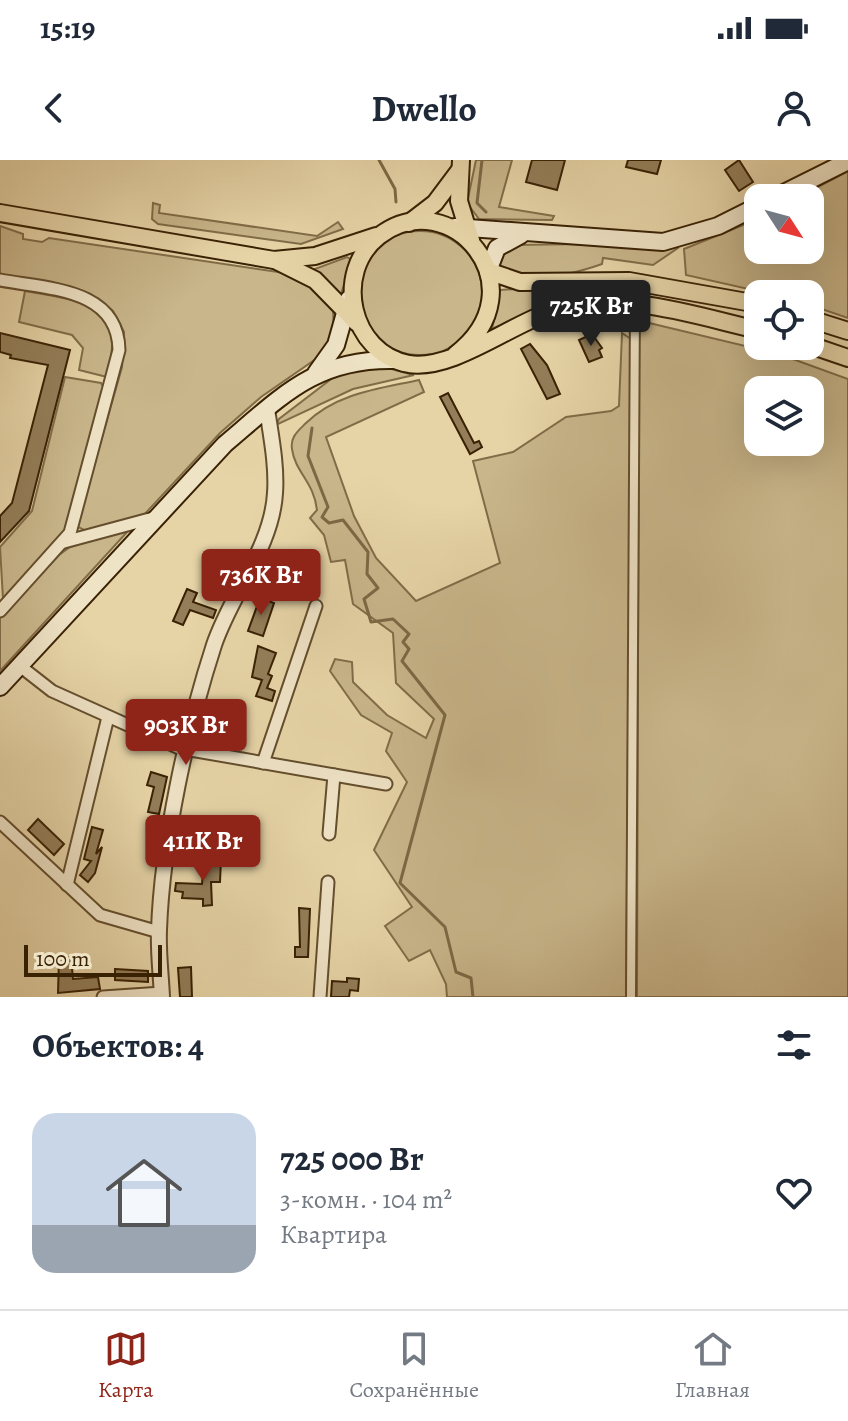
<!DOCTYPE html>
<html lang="ru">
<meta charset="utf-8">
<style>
body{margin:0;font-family:Alegreya,serif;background:#f6f6f7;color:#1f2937;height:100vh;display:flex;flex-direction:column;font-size:30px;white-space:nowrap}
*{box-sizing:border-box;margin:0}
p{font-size:26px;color:#747a83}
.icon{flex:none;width:44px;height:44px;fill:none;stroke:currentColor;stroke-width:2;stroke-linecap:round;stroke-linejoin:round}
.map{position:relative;height:837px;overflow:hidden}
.side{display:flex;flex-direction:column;background:#fff;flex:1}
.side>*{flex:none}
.needle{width:52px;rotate:126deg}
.buttons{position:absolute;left:744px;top:24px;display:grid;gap:16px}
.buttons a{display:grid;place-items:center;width:80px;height:80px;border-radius:16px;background:#fff;box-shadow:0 8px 32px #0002;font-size:40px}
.scale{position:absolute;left:24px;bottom:20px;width:138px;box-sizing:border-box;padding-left:8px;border:4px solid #392104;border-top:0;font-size:22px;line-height:28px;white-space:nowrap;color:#392104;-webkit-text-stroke:6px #efe3c6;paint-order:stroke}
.price{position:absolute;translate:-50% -68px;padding:0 18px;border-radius:8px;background:#8f2418;color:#fff;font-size:26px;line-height:52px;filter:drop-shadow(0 2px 4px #0008)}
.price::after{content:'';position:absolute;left:50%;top:48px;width:24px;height:18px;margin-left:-12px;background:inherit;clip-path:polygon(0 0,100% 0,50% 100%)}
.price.current{background:#222;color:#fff}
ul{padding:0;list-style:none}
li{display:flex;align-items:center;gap:24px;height:200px;padding:0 32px}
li+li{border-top:2px solid #e0e1e3}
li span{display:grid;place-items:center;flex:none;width:224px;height:160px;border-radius:24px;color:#555}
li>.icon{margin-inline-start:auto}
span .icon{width:96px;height:96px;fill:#fffc;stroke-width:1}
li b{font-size:34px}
h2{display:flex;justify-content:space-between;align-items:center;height:96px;padding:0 32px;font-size:34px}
.status{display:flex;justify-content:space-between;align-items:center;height:56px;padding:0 40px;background:#fff;direction:ltr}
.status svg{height:22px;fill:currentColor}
header{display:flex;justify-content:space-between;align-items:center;height:104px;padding:0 32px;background:#fff;font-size:36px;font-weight:700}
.tab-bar{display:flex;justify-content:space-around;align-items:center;height:112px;border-top:2px solid #e0e1e3;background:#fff;font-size:22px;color:#747a83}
.tab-bar a{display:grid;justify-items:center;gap:4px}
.tab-bar .current{color:#8f2418}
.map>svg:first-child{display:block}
.green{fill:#c9b68b;stroke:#816c48;stroke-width:2;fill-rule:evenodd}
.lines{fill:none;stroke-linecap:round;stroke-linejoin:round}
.stream{stroke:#7d6845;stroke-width:3}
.building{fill:#937e59;stroke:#392104;stroke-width:2}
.pedestrian-casing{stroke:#644e2d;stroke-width:12}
.minor-casing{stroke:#644e2d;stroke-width:15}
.tertiary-casing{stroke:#644e2d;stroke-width:18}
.secondary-casing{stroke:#392104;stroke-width:20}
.primary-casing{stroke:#392104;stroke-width:20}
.pedestrian{stroke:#efe3c6;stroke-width:8}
.minor{stroke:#efe3c6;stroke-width:11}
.tertiary{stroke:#efe3c6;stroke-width:14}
.secondary{stroke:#efe3c6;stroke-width:16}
.primary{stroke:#e6d4a7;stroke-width:16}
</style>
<div class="status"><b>15:19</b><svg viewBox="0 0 49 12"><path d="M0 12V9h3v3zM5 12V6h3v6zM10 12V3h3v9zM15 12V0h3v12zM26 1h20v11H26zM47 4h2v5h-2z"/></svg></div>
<header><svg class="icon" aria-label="back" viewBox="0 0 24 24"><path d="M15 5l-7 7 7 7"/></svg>Dwello<svg class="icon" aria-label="person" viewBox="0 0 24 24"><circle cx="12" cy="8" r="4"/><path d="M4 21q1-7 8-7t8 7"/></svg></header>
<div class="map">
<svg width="848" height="837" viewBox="0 0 848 837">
<rect width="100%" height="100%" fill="#e6d4a7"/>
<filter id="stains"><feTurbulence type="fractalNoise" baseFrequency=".0025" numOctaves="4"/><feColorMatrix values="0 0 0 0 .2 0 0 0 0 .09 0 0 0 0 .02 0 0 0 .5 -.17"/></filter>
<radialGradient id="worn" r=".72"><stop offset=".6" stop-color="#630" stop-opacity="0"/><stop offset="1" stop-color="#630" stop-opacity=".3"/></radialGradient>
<!-- green -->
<g class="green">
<polygon points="476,0 512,0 499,47 554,56 552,60 479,59 467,43"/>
<polygon points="848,11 848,158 810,145 810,134 771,134 686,115 684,89 758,59 758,90 810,90 810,38 797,38"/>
<polygon points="153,43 160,45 159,53 317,76 338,62 343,69 301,84 158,64 152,59"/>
<polygon points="0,66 23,74 23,79 42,82 49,78 285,113 315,129 333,149 334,172 323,194 261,237 220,273 142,357 86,371 78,367 78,362 122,207 124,172 113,151 90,134 0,114"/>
<circle cx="420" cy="133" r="62"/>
<path d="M586 84 677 86 678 88 653 105 603 98 602 104C571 115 527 125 498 105L497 96 511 85Z"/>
<polygon points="347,97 352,100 341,134 312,110"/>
<polygon points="592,124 621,125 610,135 559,140 492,169 500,130"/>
<path d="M25 131C85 142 127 142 107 217L79 210 83 188 72 175 19 162Z"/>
<path d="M645 162 779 194 848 219V837H637L639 165ZM758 230H810V282H758Z"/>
<path d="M622 173 631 179 626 837H447L446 824 430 790 409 801 385 766 412 747 374 690 407 622 386 591 392 573 361 555 330 511 335 499 352 502 353 522 387 555 426 578 434 559 396 523 393 473 353 444 345 400 331 402 324 375 310 358 317 350C314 322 295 312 292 289 290 277 298 271 306 263 337 233 378 229 419 220L424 232 326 277 354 356 376 398 416 441 500 403 473 301 513 292 566 257 611 251 619 246Z"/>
<polygon points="380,206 414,215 353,229 276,265 279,259 343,210"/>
<polygon points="65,217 101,223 104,228 68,366 58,382 3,439 0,387 32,351"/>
<polygon points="126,369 128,371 0,511 0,458 59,395 70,387"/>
</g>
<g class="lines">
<!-- stream -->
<g class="stream">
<polyline points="379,0 395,29 396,42"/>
<polyline points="482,0 477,43 486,52"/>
<polyline points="312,268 308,296 328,347 322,357 329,363 343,360 368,392 367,414 378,428 364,439 371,462 393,459 409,474 403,482 409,489 402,501 445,555 400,723 445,767 456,812 471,818 473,837"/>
</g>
</g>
<!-- building -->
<g class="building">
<polygon points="532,0 565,0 557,30 526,22"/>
<polygon points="628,0 661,0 657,14 626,7"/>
<polygon points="739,0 753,22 739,31 725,10"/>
<polygon points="0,173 70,190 29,351 0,382 0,356 12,343 48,205 10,198 11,195 0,192"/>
<polygon points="592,174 602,188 599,190 602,197 589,202 579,180"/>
<polygon points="530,184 547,205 560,234 547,239 521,189"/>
<polygon points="448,233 474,283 479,281 482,287 470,294 440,237"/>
<polygon points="187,429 197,433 193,442 216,450 213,458 190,450 183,465 173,461"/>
<polygon points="260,438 274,443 263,476 248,471"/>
<polygon points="258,486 276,493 268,514 272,516 267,528 275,531 272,541 256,536 262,520 252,517"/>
<polygon points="151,612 167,617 159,654 148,652 154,627 147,625"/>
<polygon points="38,659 64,684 54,695 28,670"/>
<polygon points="92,667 103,670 96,694 102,687 95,713 88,722 80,715 91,701 84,699"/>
<polygon points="204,699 221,699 220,722 211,722 212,745 203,746 203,739 182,738 183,732 175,731 176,723 202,724"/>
<polygon points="299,748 310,749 308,797 295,797 295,787 300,787"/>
<polygon points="71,797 73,819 98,817 100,829 58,833 59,798"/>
<polygon points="191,807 192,837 180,837 178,808"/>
<polygon points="115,809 148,811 148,822 115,820"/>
<polygon points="347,818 359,819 358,831 350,830 349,837 331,837 332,821 347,822"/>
</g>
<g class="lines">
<!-- pedestrian casing -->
<g class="pedestrian-casing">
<polyline id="pedestrian" points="631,837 635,142"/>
</g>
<!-- minor casing -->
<g class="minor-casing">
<g id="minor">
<path d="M0 120C47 129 118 128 119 190L70 373 0 451"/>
<polyline points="64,382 157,357"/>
<polyline points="20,506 52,531 179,588 386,624"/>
<polyline points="263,603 316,446"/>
<polyline points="0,662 100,755 159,772"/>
<polyline points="329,674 334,615"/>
<polyline points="67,725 108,557"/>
<polyline points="103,837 162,833"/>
<polyline points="320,837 328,722"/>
</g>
</g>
<!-- tertiary casing -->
<g class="tertiary-casing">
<path id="tertiary" d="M162 837C161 815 158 792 159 770 162 683 187 568 214 485 231 434 272 387 275 333 277 306 271 276 267 249"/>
</g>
<!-- secondary casing -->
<g class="secondary-casing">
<g id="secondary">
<polyline points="774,38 848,1"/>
<polyline points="455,67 663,82 718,66 758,46"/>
<polyline points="488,111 497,88 521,75"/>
<polyline points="316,213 336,185 349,139"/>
<path d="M0 527 225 284C282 236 316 198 395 200"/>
</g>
</g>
<!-- primary casing -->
<g class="primary-casing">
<g id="primary">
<polyline points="461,0 459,41 471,80"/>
<polyline points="0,53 274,100 315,96 376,76"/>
<polyline points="409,63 435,43 459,11"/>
<polyline points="275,100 315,120 357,163"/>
<polyline points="488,111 520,122 629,121 758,144"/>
<polyline points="810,159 848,171"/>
<polyline points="810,185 848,198"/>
<path d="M455 195C543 128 450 21 379 76 333 112 350 193 409 204 453 211 512 163 555 150 623 130 692 155 758 170"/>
</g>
</g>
<!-- pedestrian -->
<use href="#pedestrian" class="pedestrian"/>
<!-- minor -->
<use href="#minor" class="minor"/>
<!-- tertiary -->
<use href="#tertiary" class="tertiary"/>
<!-- secondary -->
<use href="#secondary" class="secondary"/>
<!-- primary -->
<use href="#primary" class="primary"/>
</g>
<rect width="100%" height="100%" filter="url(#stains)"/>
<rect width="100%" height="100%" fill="url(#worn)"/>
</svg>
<div class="buttons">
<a><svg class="needle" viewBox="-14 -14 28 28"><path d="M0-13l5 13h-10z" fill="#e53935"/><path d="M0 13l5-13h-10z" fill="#747a83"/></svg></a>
<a><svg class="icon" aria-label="locate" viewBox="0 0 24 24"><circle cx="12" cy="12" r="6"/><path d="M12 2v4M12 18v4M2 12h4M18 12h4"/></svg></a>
<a><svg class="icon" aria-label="layers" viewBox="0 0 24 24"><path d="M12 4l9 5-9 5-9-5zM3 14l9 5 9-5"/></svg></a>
</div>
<div class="scale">100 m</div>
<b class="price current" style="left:591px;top:188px">725K Br</b>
<b class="price" style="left:261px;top:457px">736K Br</b>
<b class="price" style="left:186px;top:607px">903K Br</b>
<b class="price" style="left:203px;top:723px">411K Br</b>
</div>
<section class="side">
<h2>Объектов: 4<svg class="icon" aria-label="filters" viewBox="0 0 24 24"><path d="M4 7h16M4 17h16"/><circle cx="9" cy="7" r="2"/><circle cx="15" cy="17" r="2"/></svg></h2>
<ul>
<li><span style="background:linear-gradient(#c9d6e8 70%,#9aa5b1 0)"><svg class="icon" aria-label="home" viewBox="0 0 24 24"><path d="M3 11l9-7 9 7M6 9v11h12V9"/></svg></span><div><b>725 000 Br</b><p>3-комн. · 104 m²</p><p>Квартира</p></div><svg class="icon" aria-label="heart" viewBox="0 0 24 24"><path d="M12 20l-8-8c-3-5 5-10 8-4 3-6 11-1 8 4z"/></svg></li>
</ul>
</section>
<nav class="tab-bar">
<a class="current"><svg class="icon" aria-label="map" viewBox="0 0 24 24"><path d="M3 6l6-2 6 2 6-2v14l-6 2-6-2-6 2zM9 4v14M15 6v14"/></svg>Карта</a>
<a><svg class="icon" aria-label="saved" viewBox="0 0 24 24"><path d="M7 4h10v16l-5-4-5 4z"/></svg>Сохранённые</a>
<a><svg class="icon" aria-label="home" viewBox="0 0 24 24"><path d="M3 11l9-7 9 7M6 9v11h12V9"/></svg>Главная</a>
</nav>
